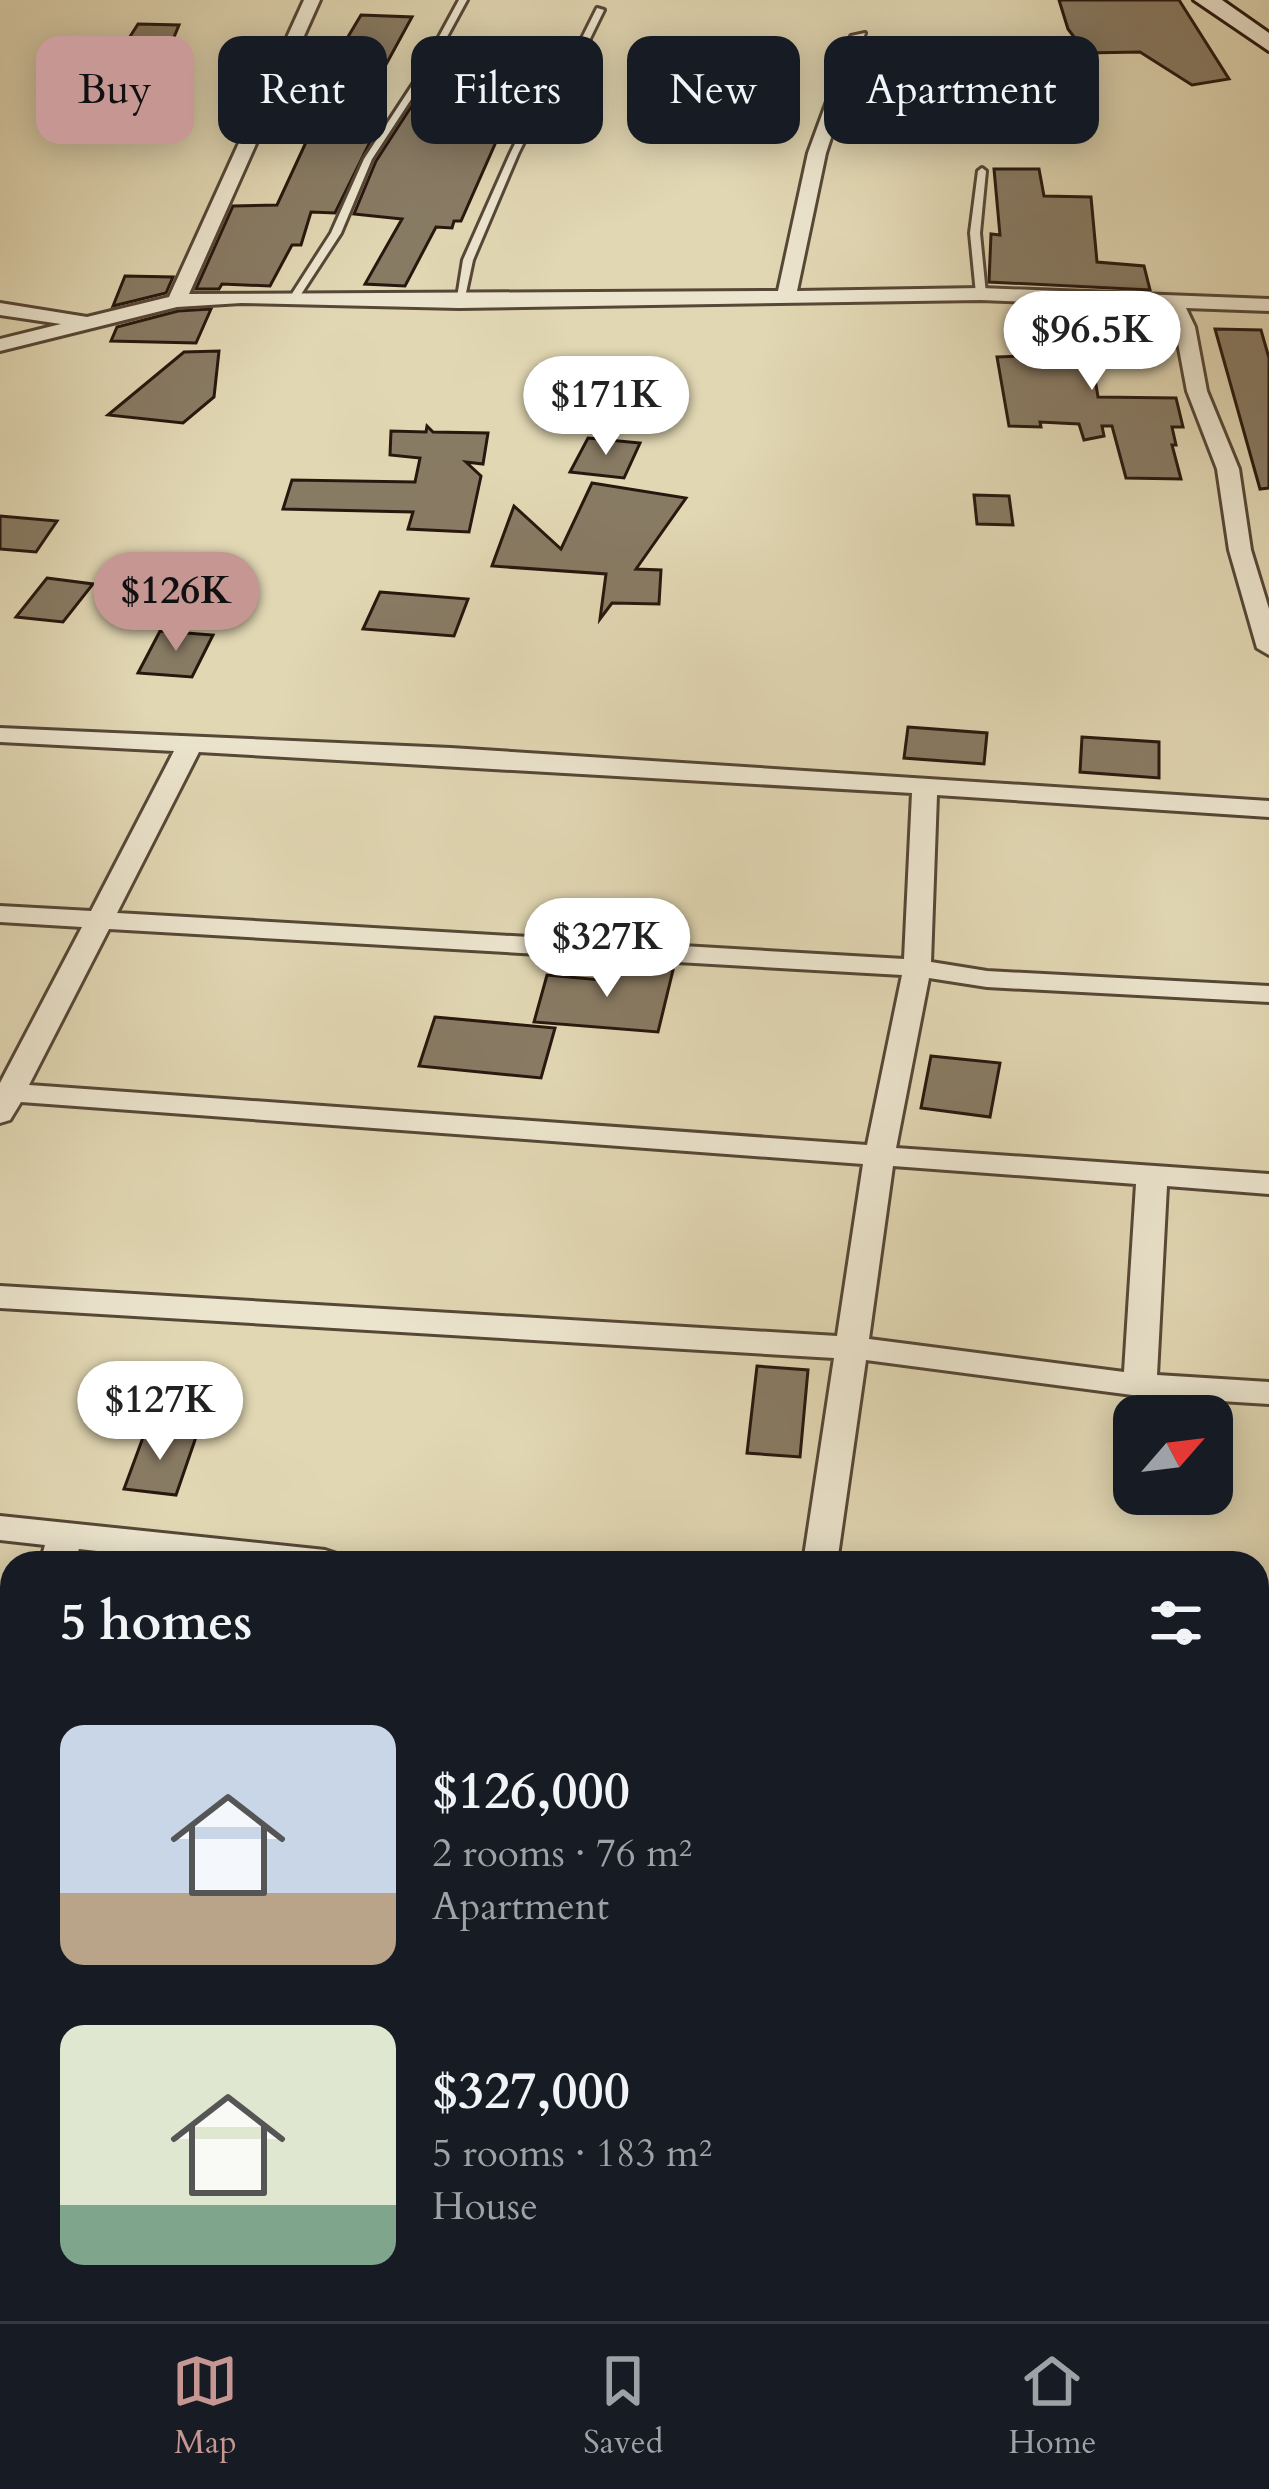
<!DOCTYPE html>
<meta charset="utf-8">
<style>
body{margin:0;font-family:Cardo,serif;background:#20242c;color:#f1f3f6;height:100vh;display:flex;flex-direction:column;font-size:45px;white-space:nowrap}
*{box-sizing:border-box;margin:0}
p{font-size:39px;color:#9ea1a6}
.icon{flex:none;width:66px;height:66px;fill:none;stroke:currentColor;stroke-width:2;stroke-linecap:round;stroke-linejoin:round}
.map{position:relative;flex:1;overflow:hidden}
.side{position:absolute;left:0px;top:1551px;width:1269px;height:771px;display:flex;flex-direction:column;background:#171b24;border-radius:36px 36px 0 0;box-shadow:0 6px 30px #0003}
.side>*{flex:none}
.banner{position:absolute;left:36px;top:36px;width:1197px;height:108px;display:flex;gap:24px}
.needle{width:78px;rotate:62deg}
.tools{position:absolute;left:1113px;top:1395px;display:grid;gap:24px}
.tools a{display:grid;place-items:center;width:120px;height:120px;border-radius:24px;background:#171b24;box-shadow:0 6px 30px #0003;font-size:60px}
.price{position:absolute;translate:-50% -102px;padding:0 27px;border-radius:42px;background:#fff;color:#222;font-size:39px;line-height:78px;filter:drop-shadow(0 3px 6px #0008)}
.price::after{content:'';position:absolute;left:50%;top:72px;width:36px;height:27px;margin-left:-18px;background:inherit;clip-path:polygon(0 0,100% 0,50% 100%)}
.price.current{background:#c59692;color:#111}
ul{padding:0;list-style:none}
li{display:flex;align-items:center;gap:36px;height:300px;padding:0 60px}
li span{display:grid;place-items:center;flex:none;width:336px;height:240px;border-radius:24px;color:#555}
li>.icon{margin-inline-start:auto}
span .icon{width:144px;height:144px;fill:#fffc;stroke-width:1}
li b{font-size:51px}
h2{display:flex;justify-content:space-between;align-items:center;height:144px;padding:0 60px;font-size:51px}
.chip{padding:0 42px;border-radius:24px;background:#171b24;box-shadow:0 6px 30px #0003;font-size:42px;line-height:108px}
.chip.current{background:#c59692;color:#111}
.tabs{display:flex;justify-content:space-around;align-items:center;height:168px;border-top:3px solid #363941;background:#171b24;font-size:33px;color:#9ea1a6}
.tabs a{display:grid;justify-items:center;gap:6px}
.tabs .current{color:#c59692}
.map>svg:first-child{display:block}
.building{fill:#887b64;stroke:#28170e;stroke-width:3}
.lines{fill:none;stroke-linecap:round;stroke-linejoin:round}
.service-casing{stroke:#564737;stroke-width:6}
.minor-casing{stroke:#564737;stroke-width:6}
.secondary-casing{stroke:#28170e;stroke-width:6}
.path{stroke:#28170e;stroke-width:9;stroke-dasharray:12 8;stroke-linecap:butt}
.service{fill:#ece5ce;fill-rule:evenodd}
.minor{fill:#ece5ce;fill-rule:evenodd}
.secondary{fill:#ece5ce;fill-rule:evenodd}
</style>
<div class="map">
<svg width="1269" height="2321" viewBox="0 0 1269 2321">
<rect width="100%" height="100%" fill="#e1d7b3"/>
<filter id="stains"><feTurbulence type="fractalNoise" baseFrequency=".00167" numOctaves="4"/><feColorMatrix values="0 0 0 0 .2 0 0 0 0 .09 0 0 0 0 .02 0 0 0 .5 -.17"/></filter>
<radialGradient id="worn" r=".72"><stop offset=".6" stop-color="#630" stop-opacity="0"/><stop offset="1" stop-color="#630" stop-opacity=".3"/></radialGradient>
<!-- building -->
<g class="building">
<polygon points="1059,0 1179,0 1229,79 1192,85 1140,52 1086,53 1068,29"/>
<polygon points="361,15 412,17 377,81 324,77"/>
<polygon points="138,24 179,25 163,64 72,128"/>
<polygon points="488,54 534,56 461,221 454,221 452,228 436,227 405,286 365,284 402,219 354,214 376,161 422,90 472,93"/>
<polygon points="307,140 371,140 335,213 311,212 301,245 292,245 270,286 222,284 219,289 196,289 233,206 277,205"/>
<polygon points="994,169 1039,169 1044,196 1091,197 1097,262 1144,266 1150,290 989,282 991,234 1000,235"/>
<polygon points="125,276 173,277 166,293 113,306"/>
<polygon points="1046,307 1155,311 1160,332 1087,330 1098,397 1176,398 1183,427 1172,427 1176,445 1172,445 1181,479 1126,478 1112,426 1102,426 1104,436 1084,440 1079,424 1040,422 1041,427 1009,426 997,357 1059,355"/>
<polygon points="211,309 196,343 111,341 117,327 178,311"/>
<polygon points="1215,329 1261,330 1269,358 1269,488 1260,489"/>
<polygon points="219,351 214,397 183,423 108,415 184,352"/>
<polygon points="427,426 433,432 488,433 483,464 466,462 481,476 469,532 408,529 413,512 283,509 292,480 415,482 420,458 390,455 391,431 426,432"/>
<polygon points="588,438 640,443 624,478 570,472"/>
<polygon points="592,483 686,498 636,569 661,570 659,604 612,603 600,619 606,574 492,566 514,506 561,549"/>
<polygon points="974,495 1009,496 1013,525 977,524"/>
<polygon points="0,516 57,521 36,552 0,549"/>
<polygon points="47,578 93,584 63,622 16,617"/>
<polygon points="380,592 468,599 454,636 363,629"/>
<polygon points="160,631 213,635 192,677 138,673"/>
<polygon points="908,727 987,733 984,764 904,758"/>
<polygon points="1082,737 1159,742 1159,778 1080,772"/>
<polygon points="616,965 673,970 658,1032 534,1022 547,975 612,981"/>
<polygon points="435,1017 555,1028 541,1078 419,1066"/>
<polygon points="931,1056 1000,1063 990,1117 921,1108"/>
<polygon points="757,1366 808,1370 800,1457 747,1453"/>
<polygon points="145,1432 196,1437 176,1495 124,1489"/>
</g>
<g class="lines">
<!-- service casing -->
<g class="service-casing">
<g id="service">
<polygon points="459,0 467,0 423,81 372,159 341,233 296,302 290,302 288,300 331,233 364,159 415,81"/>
<polygon points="597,8 604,10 582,55 541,108 518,154 473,260 464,302 456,304 463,260 510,154 533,107 574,54"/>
<polygon points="982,168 986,171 980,233 986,294 981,297 976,294 970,233 978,171"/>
</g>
</g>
<!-- minor casing -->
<g class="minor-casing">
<g id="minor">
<polygon points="304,0 320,0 189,294 778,291 808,153 851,36 865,33 826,153 797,291 981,288 1269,299 1269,311 1186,308 1195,327 1207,391 1239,469 1251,550 1269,609 1269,655 1257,648 1229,550 1217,469 1187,391 1175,327 1166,307 981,300 459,308 241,303 177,307 0,351 0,339 61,324 0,315 0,303 87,317 169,297"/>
<path d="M0 728 451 748 1269 801V817L937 795 931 962 987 971 1269 986V1002L987 987 929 978 896 1148 1269 1174V1194L1167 1186 1157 1375 1269 1382V1404L1140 1396 866 1360 837 1563H803L834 1358 0 1308V1286L837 1336 863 1164 21 1102 10 1120 0 1123V1083L82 927 0 922V906L91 911 174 751 0 742ZM199 752 912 793 904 959 117 913ZM109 929 902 975 867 1145 29 1085ZM893 1166 1136 1184 1124 1372 869 1339Z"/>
<polygon points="0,1516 325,1550 337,1554 342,1563 207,1563 79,1549 74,1563 40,1563 45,1545 0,1540"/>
<polygon points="12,1690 12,1753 0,1756 0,1694"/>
</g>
</g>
<!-- secondary casing -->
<g class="secondary-casing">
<polygon id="secondary" points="1194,0 1222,0 1269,33 1269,51"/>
</g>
<!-- path -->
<g class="path">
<polyline points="0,1955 12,1956"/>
<polyline points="0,2313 14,2310"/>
</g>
<!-- service -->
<use href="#service" class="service"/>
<!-- minor -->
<use href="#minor" class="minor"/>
<!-- secondary -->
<use href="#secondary" class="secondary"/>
</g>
<rect width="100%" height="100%" filter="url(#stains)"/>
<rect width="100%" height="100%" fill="url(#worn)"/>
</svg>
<div class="tools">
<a><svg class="needle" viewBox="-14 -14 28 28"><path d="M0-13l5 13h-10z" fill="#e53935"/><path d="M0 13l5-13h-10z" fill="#9ea1a6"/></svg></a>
</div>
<b class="price" style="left:1092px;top:393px">$96.5K</b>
<b class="price" style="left:606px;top:458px">$171K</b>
<b class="price current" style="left:176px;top:654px">$126K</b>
<b class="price" style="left:607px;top:1000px">$327K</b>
<b class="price" style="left:160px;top:1463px">$127K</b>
<div class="banner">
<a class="chip current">Buy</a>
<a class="chip">Rent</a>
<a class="chip">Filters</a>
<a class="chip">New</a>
<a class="chip">Apartment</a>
</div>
<section class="side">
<h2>5 homes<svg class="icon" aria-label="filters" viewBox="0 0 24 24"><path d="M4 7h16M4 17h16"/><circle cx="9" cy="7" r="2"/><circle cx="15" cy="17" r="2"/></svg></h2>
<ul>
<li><span style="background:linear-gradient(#c9d6e8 70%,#b9a48a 0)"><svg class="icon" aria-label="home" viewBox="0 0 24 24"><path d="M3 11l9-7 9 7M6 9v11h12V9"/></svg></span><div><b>$126,000</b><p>2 rooms · 76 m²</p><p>Apartment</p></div></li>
<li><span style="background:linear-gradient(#dfe7d0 75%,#7fa58c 0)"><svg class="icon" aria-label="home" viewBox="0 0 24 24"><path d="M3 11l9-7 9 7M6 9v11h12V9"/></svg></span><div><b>$327,000</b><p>5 rooms · 183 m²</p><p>House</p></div></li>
</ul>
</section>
</div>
<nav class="tabs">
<a class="current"><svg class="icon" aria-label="map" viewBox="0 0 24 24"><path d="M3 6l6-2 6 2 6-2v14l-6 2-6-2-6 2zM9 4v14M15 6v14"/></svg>Map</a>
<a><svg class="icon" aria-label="saved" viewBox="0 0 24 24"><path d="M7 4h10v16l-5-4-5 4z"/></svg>Saved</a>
<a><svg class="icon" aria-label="home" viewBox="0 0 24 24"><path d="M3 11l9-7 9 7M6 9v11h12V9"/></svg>Home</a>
</nav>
